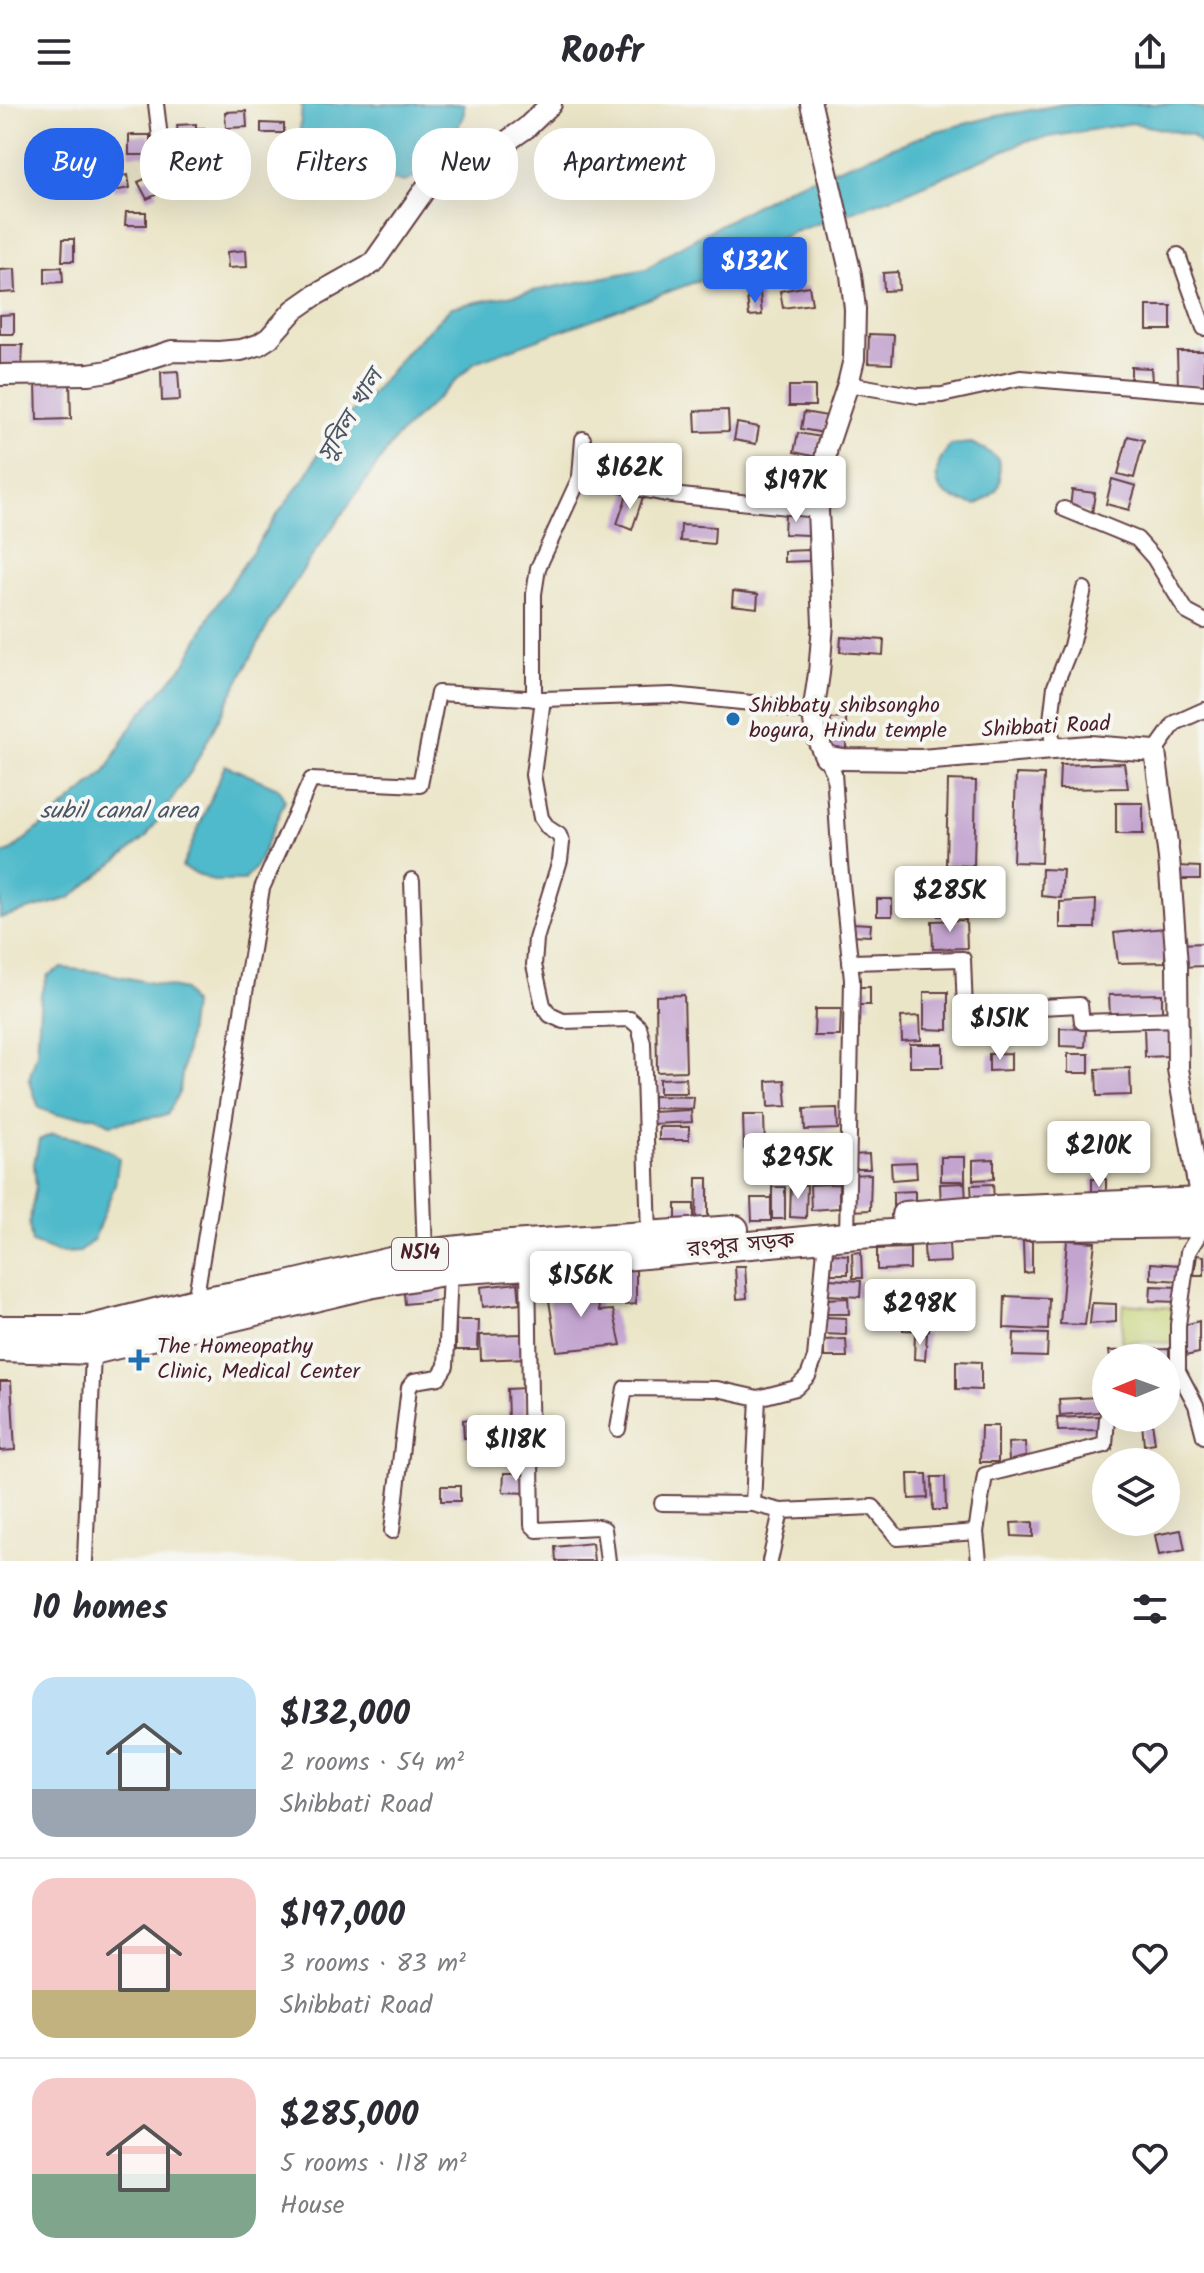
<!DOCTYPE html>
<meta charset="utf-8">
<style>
body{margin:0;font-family:Kalam,"Noto Sans Bengali",sans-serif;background:#f2f2f3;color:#2b2b33;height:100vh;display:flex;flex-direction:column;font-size:30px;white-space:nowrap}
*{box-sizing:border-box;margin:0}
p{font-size:26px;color:#7c7c81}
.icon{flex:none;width:44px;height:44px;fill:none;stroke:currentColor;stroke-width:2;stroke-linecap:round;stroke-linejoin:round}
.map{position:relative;height:1457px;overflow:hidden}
.sheet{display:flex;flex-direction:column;background:#fff;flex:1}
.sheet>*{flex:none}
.guide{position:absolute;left:24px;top:24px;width:800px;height:72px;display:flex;gap:16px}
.needle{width:52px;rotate:269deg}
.tools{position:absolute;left:1092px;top:1240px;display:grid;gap:16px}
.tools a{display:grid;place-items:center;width:88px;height:88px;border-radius:50%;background:#fff;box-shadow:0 8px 32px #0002;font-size:40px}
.price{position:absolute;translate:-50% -68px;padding:0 18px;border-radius:8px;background:#fff;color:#222;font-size:26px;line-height:52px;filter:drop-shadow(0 2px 4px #0008)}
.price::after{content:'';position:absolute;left:50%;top:48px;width:24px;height:18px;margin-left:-12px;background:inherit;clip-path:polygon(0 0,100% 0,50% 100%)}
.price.selected{background:#2563eb;color:#fff}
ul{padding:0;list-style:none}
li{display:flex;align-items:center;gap:24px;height:200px;padding:0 32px}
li+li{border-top:2px solid #e1e1e2}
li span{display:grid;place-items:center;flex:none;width:224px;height:160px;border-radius:24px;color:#555}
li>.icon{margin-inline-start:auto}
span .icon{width:96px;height:96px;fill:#fffc;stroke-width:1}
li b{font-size:34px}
h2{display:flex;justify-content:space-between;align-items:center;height:96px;padding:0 32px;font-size:34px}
.chip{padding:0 28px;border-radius:32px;background:#fff;box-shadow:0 8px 32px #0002;font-size:28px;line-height:72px}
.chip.selected{background:#2563eb;color:#fff}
header{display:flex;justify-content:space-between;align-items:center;height:104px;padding:0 32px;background:#fff;font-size:36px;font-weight:800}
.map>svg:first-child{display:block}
.green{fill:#c4d274;stroke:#877850;stroke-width:2}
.water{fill:#4fbacb;stroke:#4c6c7b;stroke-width:2}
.building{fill:#c3a4cf}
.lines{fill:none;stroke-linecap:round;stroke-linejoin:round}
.street-casing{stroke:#623d43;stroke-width:18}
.secondary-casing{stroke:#623d43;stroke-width:24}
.highway-casing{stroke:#623d43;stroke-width:30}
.street{stroke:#fff;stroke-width:14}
.secondary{stroke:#fff;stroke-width:20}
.highway{stroke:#fff;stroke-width:26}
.poi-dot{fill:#1f6fb2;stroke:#f6f6f2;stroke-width:3}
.labels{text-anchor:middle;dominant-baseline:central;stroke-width:8;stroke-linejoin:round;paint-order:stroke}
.shield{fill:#f6f6f2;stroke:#7e6067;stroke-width:2}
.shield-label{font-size:20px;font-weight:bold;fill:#4a1f2b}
.poi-label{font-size:22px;fill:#4a1f2b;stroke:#f6f6f2;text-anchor:start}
.street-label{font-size:22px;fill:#4a1f2b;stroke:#f6f6f2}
.water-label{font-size:24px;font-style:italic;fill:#4c5563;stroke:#f6f6f2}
</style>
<header><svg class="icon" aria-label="menu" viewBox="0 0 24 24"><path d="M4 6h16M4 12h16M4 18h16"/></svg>Roofr<svg class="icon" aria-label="share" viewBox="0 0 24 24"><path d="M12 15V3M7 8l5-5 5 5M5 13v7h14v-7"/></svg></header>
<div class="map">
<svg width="1204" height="1457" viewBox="0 0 1204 1457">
<rect width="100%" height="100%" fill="#f6f6f2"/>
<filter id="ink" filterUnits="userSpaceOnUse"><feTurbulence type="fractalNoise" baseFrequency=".0125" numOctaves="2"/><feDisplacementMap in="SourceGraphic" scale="16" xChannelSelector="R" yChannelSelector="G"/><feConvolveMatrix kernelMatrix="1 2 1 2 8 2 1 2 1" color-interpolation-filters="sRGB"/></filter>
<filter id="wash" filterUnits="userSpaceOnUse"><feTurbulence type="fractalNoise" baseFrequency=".006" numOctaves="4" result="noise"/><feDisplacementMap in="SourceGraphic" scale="32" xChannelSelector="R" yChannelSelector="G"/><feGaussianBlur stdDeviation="1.8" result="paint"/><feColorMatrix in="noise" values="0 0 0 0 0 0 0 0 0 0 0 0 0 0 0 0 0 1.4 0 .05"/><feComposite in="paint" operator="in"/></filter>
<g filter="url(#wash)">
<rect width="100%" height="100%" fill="#ebe5c8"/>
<!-- green -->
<polygon class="green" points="1124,1200 1176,1204 1172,1239 1121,1237"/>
<!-- water -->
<g class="water">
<polygon points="302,0 464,0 464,9 451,41 425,67 405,78 343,65 323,77 310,71 299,37"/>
<polygon points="1065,0 1183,0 1204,5 1204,44 1192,31 1132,19 1026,37 907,88 791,129 706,174 475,258 396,334 308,458 269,519 192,666 146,733 70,794 0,814 0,751 11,747 105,669 135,616 185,560 215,503 279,408 308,369 331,326 370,292 408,246 452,203 646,165 674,146 789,83 933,28 992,13"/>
<path d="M971 339 986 346 998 355C1003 383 1000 387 976 401 958 396 934 393 937 369 940 353 941 354 951 341Z"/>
<polygon points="225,661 278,684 285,697 256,763 244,777 213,777 182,763"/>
<polygon points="61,864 100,868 184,886 192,900 187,940 179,989 167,1011 110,1020 95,1012 58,1011 39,1004 29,975 37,949 41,890 48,871"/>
<path d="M52 1030C75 1034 101 1038 119 1054L115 1080 94 1135 80 1148 59 1149 32 1139 29 1120 36 1082 34 1060 39 1036Z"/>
</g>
<g id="blocks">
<!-- building -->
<g class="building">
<polygon points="246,7 247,23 226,24 225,8"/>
<polygon points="261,19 284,20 284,29 261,29"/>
<polygon points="196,20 196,25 204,24 204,30 178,31 177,21"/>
<rect x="129" y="31" width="21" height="20"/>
<polygon points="206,41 225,41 226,67 218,66 219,53 216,53 216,70 206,70"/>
<polygon points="128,71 130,84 113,87 111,73"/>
<polygon points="149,73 158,90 147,95 138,78"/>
<polygon points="126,108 146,108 146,121 125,121"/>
<polygon points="63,135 74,135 74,157 62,157"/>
<polygon points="246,146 247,163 228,164 227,148"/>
<polygon points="62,163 63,178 45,179 45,164"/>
<polygon points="15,165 16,188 0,189 0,166"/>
<polygon points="898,168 899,186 884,187 883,169"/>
<polygon points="809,182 812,200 783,204 780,187"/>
<polygon points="760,189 762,211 749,212 747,191"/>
<rect x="1147" y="202" width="24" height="24"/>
<polygon points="14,210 14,230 0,230 0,211"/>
<polygon points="869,230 894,231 892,260 868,259"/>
<polygon points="0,241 23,241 22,261 0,260"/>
<polygon points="1177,247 1204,247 1204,282 1178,281"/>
<polygon points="1131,263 1151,264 1152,278 1131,276"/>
<polygon points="178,267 180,296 162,297 161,268"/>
<polygon points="36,278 70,278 71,315 37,316"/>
<rect x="789" y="282" width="26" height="20"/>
<polygon points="728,306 729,327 696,328 695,307"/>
<polygon points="804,308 827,312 824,329 801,325"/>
<polygon points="737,319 759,323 756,340 734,336"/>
<polygon points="798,329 821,333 817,353 794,348"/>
<polygon points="1128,332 1144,336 1134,374 1118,370"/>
<polygon points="1112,375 1136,382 1129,406 1106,400"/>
<polygon points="1072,386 1095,389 1092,409 1070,405"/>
<polygon points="628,388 643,393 632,426 617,420"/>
<polygon points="785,409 809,411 808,431 784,430"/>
<polygon points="681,421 715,423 714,440 680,437"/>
<polygon points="809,446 809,457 784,458 784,447"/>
<polygon points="733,487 758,490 757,504 732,501"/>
<polygon points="841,533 884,536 883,551 840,548"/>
<polygon points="846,614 846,647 831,647 831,615"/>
<polygon points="1124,659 1128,684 1059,685 1060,661"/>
<polygon points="1016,670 1044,671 1041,759 1013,758"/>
<polygon points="948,676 976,677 974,762 946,761"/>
<rect x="1116" y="699" width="27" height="31"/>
<polygon points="1176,762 1200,763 1200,775 1176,775"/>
<polygon points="1042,765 1063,766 1061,794 1041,792"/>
<polygon points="936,772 954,772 956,811 938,812"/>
<rect x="877" y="795" width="15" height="17"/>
<polygon points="1096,796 1095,824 1060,824 1060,798"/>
<polygon points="966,816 967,844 933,845 932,817"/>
<polygon points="850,819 871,820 870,832 850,831"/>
<polygon points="1165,824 1165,858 1118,859 1114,829"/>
<polygon points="1204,839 1204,862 1180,863 1179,840"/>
<rect x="855" y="883" width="15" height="18"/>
<polygon points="924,888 948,888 948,926 924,925"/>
<polygon points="1162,890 1162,912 1110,913 1109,891"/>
<polygon points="684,891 686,967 657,968 656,892"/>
<polygon points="815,905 841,905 840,932 814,932"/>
<polygon points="920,912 921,936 902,937 901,913"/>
<polygon points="1168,921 1169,952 1145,953 1144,922"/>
<polygon points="1060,924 1086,925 1085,943 1060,942"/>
<rect x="910" y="940" width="33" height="23"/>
<polygon points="1011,949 1011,966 989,967 989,950"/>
<rect x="1068" y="950" width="21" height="19"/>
<polygon points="1130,964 1131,991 1097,992 1096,965"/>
<polygon points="686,974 687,989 659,989 659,975"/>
<polygon points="785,976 787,1002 768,1003 767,977"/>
<polygon points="653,992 694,993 693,1005 653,1004"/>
<polygon points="837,1004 838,1025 805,1026 804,1005"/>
<polygon points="691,1006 692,1018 653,1020 652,1008"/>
<polygon points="743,1011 764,1011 765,1045 744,1045"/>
<rect x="659" y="1023" width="30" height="13"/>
<polygon points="869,1050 870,1065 853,1065 852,1051"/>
<rect x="941" y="1053" width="24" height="24"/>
<polygon points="994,1055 994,1075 973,1076 973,1056"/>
<polygon points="916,1058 917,1074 892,1076 891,1059"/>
<polygon points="871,1070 870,1106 851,1107 849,1071"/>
<polygon points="697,1074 708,1074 708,1122 696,1122"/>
<rect x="1092" y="1075" width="14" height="20"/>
<polygon points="965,1079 966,1100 941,1101 940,1080"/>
<polygon points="791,1080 807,1081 806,1114 790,1113"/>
<polygon points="839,1080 839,1104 811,1106 810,1081"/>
<polygon points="993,1080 994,1096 972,1098 971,1081"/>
<rect x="772" y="1083" width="13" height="32"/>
<polygon points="915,1087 915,1104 893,1104 893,1088"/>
<polygon points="751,1094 771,1094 771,1117 752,1117"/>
<rect x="676" y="1100" width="18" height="24"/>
<polygon points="1067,1136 1095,1138 1085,1221 1060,1220"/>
<polygon points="1023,1137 1032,1137 1032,1168 1024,1169"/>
<polygon points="949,1140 950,1158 925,1159 924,1142"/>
<polygon points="910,1144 910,1165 877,1166 877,1145"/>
<polygon points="861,1148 862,1174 853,1174 852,1149"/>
<polygon points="832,1150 848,1151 848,1170 831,1170"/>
<polygon points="1197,1151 1204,1152 1204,1171 1194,1171"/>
<polygon points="1151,1159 1180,1161 1180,1177 1151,1175"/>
<polygon points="735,1162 745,1162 747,1194 737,1195"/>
<polygon points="624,1164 636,1164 636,1200 625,1201"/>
<polygon points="441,1175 443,1196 405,1200 403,1179"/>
<polygon points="829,1175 861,1177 860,1193 828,1191"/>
<polygon points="518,1179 520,1199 483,1203 481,1183"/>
<polygon points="597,1179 599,1207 613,1206 621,1241 557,1247 547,1184"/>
<polygon points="1151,1182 1179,1183 1178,1198 1150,1197"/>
<polygon points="1005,1192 1049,1194 1048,1226 1004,1224"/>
<polygon points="848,1194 849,1210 825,1210 825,1195"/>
<polygon points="903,1198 930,1199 929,1227 903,1226"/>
<polygon points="1092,1199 1116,1200 1116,1218 1090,1220"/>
<polygon points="825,1213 846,1214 846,1231 824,1230"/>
<polygon points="456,1216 479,1216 478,1246 456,1246"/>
<polygon points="1199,1217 1199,1249 1185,1252 1184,1221"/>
<polygon points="1014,1229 1048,1230 1047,1253 1013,1252"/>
<polygon points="525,1230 526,1254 481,1256 480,1231"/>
<polygon points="915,1230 927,1230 925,1256 914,1255"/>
<polygon points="846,1235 847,1253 824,1253 824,1236"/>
<polygon points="1169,1245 1169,1254 1110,1254 1109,1247"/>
<polygon points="956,1257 981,1258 981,1286 956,1285"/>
<polygon points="0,1277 11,1277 15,1346 0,1347"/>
<polygon points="525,1284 526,1314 508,1315 507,1285"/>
<polygon points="1099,1293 1099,1308 1060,1311 1059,1295"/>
<polygon points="1099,1312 1100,1326 1058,1327 1057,1314"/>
<polygon points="483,1314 484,1333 464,1334 463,1316"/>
<polygon points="1152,1318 1155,1339 1144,1341 1142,1319"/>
<polygon points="981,1322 998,1322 998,1358 980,1358"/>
<polygon points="1025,1338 1026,1356 1009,1357 1008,1339"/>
<polygon points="504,1369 528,1369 528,1389 503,1388"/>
<polygon points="908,1370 927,1370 928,1394 909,1395"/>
<polygon points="932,1373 945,1373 946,1406 933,1406"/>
<rect x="441" y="1382" width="19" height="15"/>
<polygon points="1033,1418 1033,1433 1012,1432 1011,1419"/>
<polygon points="1181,1426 1185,1446 1159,1451 1155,1431"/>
<polygon points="592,1439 594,1457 556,1457 555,1443"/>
</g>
</g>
</g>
<g filter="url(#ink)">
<use href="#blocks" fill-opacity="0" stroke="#623d43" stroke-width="2"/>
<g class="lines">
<!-- street casing -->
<g class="street-casing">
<g id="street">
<polyline points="156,0 160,33"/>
<polyline points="1178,151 1204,224"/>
<polyline points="848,280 918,292 942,291 1020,274 1204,289"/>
<polyline points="580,373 671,391 818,406"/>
<polyline points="1064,405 1137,435 1154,454 1187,508 1204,517"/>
<polyline points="534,595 534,490 538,464 580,373 583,335"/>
<polyline points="543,595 533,671 541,714 548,724 559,731 562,739 560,756 536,835 534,861 543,901 550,911 563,917 630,915 639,923 643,939 649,1131"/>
<polyline points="1055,646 1050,625 1055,582 1071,542 1084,485"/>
<polyline points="1155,647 1175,619 1204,606"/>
<polyline points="825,652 834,669 840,760 852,876 847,1132"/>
<polyline points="412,776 425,1149"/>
<polyline points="850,858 963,855 965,907 1080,901 1082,918 1179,915"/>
<polyline points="1201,1120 1198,1132 1188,1148 1178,1221 1178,1267 1196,1301 1204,1332"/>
<polyline points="528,1162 532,1421 537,1426 598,1423 604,1425 608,1457"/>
<polyline points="195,1198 262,784 311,676 420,681 438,589 543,595 672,591 761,600 813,610"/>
<polyline points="618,1325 625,1284 717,1285 758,1294 796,1284 808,1272 815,1254 826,1134"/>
<polyline points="662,1399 753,1400 781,1407 873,1403 898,1434 976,1428"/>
<polyline points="753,1400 758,1294"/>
<polyline points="392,1427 409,1283 414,1277 439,1273 446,1262 450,1167"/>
<polyline points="85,1457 93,1247"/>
<polyline points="770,1457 781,1407"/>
<polyline points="979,1457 976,1428 985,1371 1105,1341 1107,1314"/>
</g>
</g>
<!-- secondary casing -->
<g class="secondary-casing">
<g id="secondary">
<polyline points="811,0 851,171 855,205 854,255 848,280 827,343 818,406 823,520 819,569 813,610 816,631 825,652 842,655 921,656 1089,642 1155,647 1169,754 1177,861 1178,965 1201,1097 1201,1108"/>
<polyline points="0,271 89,270 109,267 172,247 219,248 241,246 258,241 269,234 294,206 314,192 373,159 428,81 490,49 526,24 551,0"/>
</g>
</g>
<!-- highway casing -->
<g class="highway-casing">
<g id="highway">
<polyline points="905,1111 968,1106 1204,1097"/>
<polyline points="0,1225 87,1225 195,1198 279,1183 425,1149 496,1141 735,1125"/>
<polyline points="0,1244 93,1247 369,1181 450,1167 528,1162 857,1131 994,1123 1204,1120"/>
</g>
</g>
<!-- street -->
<use href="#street" class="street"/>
<!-- secondary -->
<use href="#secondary" class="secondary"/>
<!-- highway -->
<use href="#highway" class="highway"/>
</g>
</g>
<!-- markers -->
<g class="poi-dot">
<circle cx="733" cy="615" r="8"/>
<path d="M135 1244h8v8h8v8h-8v8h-8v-8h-8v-8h8z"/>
</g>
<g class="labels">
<!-- shield labels -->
<rect class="shield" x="392" y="1134" width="56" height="32" rx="6"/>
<g class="shield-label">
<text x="420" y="1150">N514</text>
</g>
<!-- poi labels -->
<g class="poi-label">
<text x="749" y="602">Shibbaty shibsongho<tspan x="749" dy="25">bogura, Hindu temple</tspan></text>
<text x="157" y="1243">The Homeopathy<tspan x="157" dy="25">Clinic, Medical Center</tspan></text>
</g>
<!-- street labels -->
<g class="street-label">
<text transform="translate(1046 624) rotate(-3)">Shibbati Road</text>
<text transform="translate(741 1142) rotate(-5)">রংপুর সড়ক</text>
</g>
<!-- water labels -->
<g class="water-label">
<text transform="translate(351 312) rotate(-59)">সুবিল খাল</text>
<text x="119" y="707">subil canal area</text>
</g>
</g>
</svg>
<div class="tools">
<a><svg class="needle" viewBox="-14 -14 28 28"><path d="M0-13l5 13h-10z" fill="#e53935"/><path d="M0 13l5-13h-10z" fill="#7c7c81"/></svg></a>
<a><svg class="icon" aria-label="layers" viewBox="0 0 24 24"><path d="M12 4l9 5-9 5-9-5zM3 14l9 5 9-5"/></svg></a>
</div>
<b class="price selected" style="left:755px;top:201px">$132K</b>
<b class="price" style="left:630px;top:407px">$162K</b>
<b class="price" style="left:796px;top:420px">$197K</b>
<b class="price" style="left:950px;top:830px">$285K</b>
<b class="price" style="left:1000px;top:958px">$151K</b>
<b class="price" style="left:1099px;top:1085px">$210K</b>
<b class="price" style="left:798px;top:1097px">$295K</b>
<b class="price" style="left:581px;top:1215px">$156K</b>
<b class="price" style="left:920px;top:1243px">$298K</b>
<b class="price" style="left:516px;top:1379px">$118K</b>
<div class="guide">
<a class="chip selected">Buy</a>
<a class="chip">Rent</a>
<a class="chip">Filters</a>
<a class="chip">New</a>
<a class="chip">Apartment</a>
</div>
</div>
<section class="sheet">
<h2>10 homes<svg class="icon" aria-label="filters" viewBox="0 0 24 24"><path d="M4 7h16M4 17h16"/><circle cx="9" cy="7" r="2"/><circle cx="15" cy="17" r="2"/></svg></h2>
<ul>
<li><span style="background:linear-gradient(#bfe0f5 70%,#9aa5b1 0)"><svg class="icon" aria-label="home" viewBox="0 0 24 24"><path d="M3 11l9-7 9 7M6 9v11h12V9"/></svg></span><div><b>$132,000</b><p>2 rooms · 54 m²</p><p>Shibbati Road</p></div><svg class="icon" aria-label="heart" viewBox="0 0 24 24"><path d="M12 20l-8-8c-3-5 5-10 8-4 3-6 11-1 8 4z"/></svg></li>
<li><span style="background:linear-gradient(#f6c9c9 70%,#c2b280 0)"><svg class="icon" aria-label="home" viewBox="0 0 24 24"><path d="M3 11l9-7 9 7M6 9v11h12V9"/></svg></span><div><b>$197,000</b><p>3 rooms · 83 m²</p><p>Shibbati Road</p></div><svg class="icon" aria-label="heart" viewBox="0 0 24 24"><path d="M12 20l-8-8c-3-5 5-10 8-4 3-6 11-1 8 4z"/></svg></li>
<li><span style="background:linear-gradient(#f6c9c9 60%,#7fa58c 0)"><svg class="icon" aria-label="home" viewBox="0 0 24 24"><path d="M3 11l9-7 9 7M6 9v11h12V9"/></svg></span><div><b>$285,000</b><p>5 rooms · 118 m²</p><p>House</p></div><svg class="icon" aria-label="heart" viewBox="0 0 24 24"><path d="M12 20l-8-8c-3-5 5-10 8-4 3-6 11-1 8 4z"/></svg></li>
</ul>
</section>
